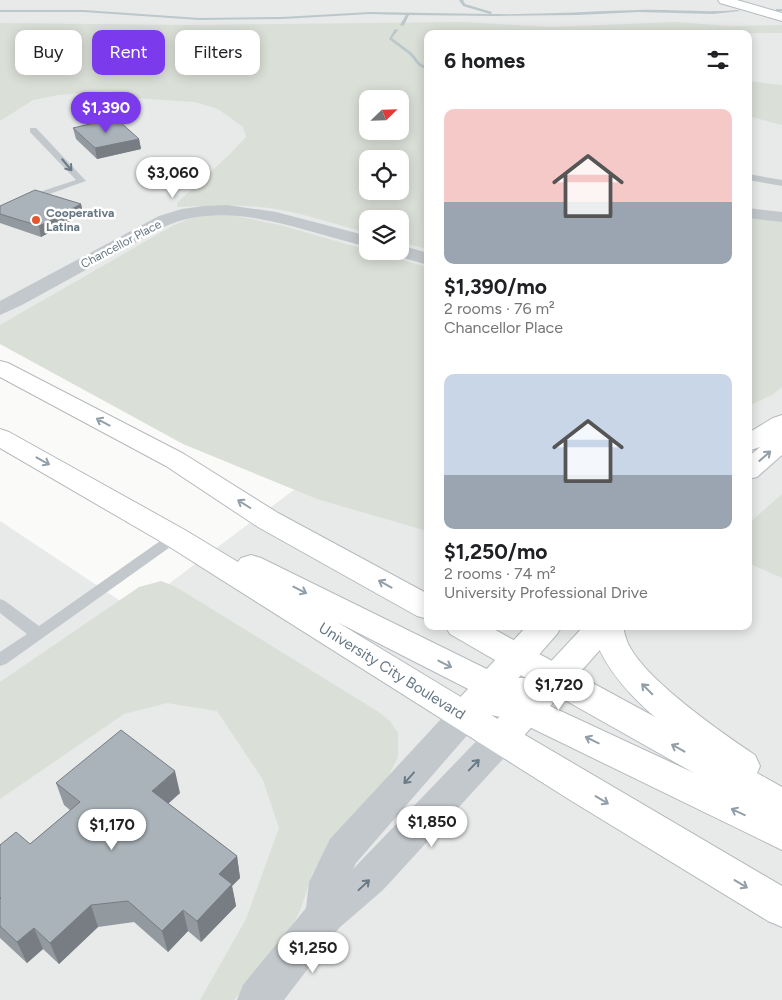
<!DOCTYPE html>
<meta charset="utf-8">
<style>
body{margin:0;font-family:Figtree,sans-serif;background:#f6f6f6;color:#202124;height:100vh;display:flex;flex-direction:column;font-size:19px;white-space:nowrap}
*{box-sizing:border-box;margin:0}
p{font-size:16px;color:#757577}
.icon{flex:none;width:28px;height:28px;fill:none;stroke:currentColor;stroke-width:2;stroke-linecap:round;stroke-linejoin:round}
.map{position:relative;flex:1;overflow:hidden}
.sheet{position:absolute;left:424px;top:30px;width:328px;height:600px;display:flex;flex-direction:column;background:#fff;border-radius:10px;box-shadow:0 2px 12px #0003}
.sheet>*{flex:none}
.top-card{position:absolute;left:15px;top:30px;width:334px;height:45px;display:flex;gap:10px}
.needle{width:32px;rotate:67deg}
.buttons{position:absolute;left:359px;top:90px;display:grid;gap:10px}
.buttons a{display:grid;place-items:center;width:50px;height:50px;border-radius:10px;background:#fff;box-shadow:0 2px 12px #0003;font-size:25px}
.price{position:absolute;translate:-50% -42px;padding:0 11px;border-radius:18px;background:#fff;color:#222;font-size:16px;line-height:32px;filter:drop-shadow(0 1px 2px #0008)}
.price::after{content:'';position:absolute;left:50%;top:30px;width:15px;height:11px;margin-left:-8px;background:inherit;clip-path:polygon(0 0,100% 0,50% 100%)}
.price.active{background:#7c3aed;color:#fff}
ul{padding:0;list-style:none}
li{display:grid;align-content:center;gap:10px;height:265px;padding:0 20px}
li span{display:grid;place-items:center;height:155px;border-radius:10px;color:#555}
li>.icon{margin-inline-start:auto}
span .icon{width:90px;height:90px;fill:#fffc;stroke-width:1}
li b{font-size:21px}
h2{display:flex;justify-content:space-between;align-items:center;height:60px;padding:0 20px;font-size:21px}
.tag{padding:0 18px;border-radius:10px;background:#fff;box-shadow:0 2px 12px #0003;font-size:18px;line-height:45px}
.tag.active{background:#7c3aed;color:#fff}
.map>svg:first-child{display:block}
.built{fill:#e8e9e9;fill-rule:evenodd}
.green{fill:#dadfd7;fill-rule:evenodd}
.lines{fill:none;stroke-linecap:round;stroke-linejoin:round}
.stream{fill:#bbc7cb;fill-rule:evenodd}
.secondary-casing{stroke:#b3babf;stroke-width:2}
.primary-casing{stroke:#b5babe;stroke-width:2}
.lane{fill:#c3c8cc;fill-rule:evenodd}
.street{fill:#c3c8cc;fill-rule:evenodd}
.secondary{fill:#fff;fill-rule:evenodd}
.primary{fill:#fff;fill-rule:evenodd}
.wall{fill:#929a9f}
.shaded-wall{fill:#777d82}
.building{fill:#aab3b9;stroke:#777d82}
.oneway{stroke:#6a7a87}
.oneway2{stroke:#939fa8}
.poi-dot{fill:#e4572e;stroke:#fff;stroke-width:2}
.labels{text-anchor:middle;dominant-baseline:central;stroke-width:5;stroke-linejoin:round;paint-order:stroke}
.far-poi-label{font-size:12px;font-weight:bold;fill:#657683;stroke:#fff;text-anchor:start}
.far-street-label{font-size:12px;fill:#657683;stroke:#fff}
.street-label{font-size:15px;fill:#657683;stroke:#fff}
</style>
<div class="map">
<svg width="782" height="1000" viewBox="0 0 782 1000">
<rect width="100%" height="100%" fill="#fafaf8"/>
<!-- built -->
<path class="built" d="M0 0H782V1000H0V521L134 610 295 489 0 327ZM428 34H748V626H428ZM368 99H400V131H368ZM368 159H400V191H368ZM368 219H400V251H368Z"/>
<!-- green -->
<g class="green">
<path d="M462 22 552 27 675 22 732 26 782 25V33L428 34 427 249 400 242V219H368L367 233C335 224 303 213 270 208 240 204 208 206 177 207V203L229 155 246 137 243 127 218 109 195 102 133 98 110 91 58 95 33 100 0 121V23L192 25ZM368 99H400V131H368ZM368 159H400V191H368Z"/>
<polygon points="748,81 782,85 782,125 748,116"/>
<polygon points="210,215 236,216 280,225 427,267 427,531 317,499 183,444 0,344 0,325 174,225 189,219"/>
<polygon points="748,218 782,222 782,387 772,395 748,406"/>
<polygon points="782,494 782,578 748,563 748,524"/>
<polygon points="161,581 176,587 377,711 390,721 398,733 398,757 384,785 323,855 312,874 300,911 278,952 234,1000 200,1000 246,919 279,828 263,780 217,711 167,703 124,714 0,799 0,682 139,587"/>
</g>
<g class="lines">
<!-- stream -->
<g class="stream">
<path d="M459 0H463L465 4 492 12 491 14C540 15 589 11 638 10 671 9 704 13 738 10L740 11 713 14 639 12 578 15 496 16 409 15 404 25 402 26 400 25 406 15 370 14 282 19 199 20 84 12H0V10H84L199 18 282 17 370 12 490 14 463 6Z"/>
<rect x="776" y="9" width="6" height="2"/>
<polygon points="395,29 398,30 392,38 412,53 420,63 428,68 428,71 418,65 410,55 389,39"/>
</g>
<!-- secondary casing -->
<g class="secondary-casing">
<g id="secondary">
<polygon points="718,0 737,0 782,13 782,21 720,3"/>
<polygon points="782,415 782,455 757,477 748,479 748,457 760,447 748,451 748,433 773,418"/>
<polygon points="527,626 562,626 557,634 477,725 465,729 453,725 448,715 453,705"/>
<polygon points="584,626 619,626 614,634 513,748 501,752 489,748 484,738 489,728"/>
</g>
</g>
<!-- primary casing -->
<g class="primary-casing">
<g id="primary">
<polygon points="0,361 8,363 184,454 278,513 428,594 428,619 417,616 258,527 166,466 0,377"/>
<path d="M0 429 9 432 185 530 238 562 241 558 251 555 261 558 505 678H526L450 634 445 626H488L655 717C627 693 600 663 591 626H623C624 631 625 636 627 641 641 677 722 733 755 755L760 766 757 773 782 787V850L515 720 491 715 782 886V927L768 921 570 800 165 544 0 448ZM337 622 480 695 476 702 479 708ZM556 695 694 773 539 701Z"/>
</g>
</g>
<!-- lane -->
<g class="lane">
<polygon points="30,128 36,128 86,181 24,203 0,214 0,207 18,199 76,180 30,132"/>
<polygon points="748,174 782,180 782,186 748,180"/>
<polygon points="175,532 180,534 182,537 180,540 6,664 0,666 0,652 27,634 0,613 0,599 5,601 39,626 170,534"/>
</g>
<!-- street -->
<g class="street">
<path d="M227 205 276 212 368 236V247C304 232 228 197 164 227L22 305 0 315V301L159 216 182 209 204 206Z"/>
<polygon points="748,208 782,212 782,222 748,218"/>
<polygon points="400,245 428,253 428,265 393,255 391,251 400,251"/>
<polygon points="465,702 477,706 481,715 477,724 356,863 353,869 489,728 501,724 513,728 518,738 513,748 383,890 339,928 284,1000 237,1000 243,985 306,908 309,882 330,839 453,706"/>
</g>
<!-- secondary -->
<use href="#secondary" class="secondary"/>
<!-- primary -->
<use href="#primary" class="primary"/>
</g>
<!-- wall -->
<g class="wall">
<polygon points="110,123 139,139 141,149 97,159 76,139 73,128"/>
<polygon points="81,204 83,214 41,237 0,223 0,206"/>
<polygon points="56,783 180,793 168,803 237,856 240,878 232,886 236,906 201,942 188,931 168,952 134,922 98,927 59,964 43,949 27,963 0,938 0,845 30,844 70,810 64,805"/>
</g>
<!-- shaded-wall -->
<g class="shaded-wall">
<polygon points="139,139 141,149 97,159 95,148"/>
<polygon points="81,204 83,214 41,237 39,226"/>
<polygon points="175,771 180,793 158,813 152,791"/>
<polygon points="237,856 240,878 232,886 236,906 201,942 197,921 219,874"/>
<polygon points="91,905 98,927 59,964 50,943"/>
<polygon points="183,910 188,931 168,952 162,931"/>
<polygon points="34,928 43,949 27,963 17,942"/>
</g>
<!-- building -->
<g class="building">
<polygon points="107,120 110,123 119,121 139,139 95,148 73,128"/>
<polygon points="35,190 81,204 39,226 0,214 0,206"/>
<polygon points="121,730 175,771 152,791 237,856 219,874 232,884 197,921 183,910 162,931 128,901 91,905 50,943 34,928 17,942 0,926 0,899 1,898 0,897 0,845 16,832 30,844 80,802 56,783"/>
</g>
<!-- one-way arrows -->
<defs><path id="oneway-shaft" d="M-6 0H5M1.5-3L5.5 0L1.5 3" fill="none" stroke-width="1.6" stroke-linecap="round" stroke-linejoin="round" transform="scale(1.25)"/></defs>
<g class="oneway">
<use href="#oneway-shaft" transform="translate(67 165) rotate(50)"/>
<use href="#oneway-shaft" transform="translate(474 765) rotate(-46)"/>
<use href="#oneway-shaft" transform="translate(409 778) rotate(132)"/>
<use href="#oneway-shaft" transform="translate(364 885) rotate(-43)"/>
</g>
<g class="oneway2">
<use href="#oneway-shaft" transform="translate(103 422) rotate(-152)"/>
<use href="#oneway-shaft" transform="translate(765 456) rotate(-41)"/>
<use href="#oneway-shaft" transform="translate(43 461) rotate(29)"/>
<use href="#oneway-shaft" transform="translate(244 504) rotate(-148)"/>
<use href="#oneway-shaft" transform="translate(385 584) rotate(-151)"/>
<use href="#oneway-shaft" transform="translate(300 590) rotate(27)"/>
<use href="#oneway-shaft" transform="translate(445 664) rotate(27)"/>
<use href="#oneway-shaft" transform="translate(647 689) rotate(-135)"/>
<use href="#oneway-shaft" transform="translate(592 740) rotate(-154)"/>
<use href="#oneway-shaft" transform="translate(678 748) rotate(-151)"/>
<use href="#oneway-shaft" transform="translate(602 800) rotate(31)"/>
<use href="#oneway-shaft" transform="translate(738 812) rotate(-155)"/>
<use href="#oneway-shaft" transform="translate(741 884) rotate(31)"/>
</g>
<!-- markers -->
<circle class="poi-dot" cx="36" cy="220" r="5"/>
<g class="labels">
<!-- far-poi labels -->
<g class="far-poi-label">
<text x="46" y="213">Cooperativa<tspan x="46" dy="14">Latina</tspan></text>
</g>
<!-- far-street labels -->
<g class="far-street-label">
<text transform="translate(121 244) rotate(-28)">Chancellor Place</text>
</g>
<!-- street labels -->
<g class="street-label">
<text transform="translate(392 671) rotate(32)">University City Boulevard</text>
</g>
</g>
</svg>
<div class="buttons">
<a><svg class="needle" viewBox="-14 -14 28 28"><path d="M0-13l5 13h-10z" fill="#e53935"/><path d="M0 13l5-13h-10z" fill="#757577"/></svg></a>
<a><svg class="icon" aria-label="locate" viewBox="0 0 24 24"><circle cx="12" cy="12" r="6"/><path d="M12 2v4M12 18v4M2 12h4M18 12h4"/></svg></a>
<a><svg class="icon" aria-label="layers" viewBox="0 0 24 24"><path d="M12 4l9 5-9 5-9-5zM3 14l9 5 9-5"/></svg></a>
</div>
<b class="price active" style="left:106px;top:134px">$1,390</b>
<b class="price" style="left:173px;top:199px">$3,060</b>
<b class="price" style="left:559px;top:711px">$1,720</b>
<b class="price" style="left:432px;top:848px">$1,850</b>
<b class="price" style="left:112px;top:851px">$1,170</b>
<b class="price" style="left:313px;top:974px">$1,250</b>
<div class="top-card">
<a class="tag">Buy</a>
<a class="tag active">Rent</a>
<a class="tag">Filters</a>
</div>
<section class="sheet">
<h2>6 homes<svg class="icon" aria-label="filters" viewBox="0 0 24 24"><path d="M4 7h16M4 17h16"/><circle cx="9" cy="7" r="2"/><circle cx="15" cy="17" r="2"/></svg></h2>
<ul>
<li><span style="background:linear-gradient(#f6c9c9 60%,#9aa5b1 0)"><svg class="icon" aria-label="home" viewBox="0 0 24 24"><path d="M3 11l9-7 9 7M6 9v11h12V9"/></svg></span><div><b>$1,390/mo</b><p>2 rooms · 76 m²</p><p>Chancellor Place</p></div></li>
<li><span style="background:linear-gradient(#c9d6e8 65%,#9aa5b1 0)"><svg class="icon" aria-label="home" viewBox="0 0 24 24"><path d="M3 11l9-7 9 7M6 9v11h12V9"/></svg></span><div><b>$1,250/mo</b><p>2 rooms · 74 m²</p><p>University Professional Drive</p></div></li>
</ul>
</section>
</div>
